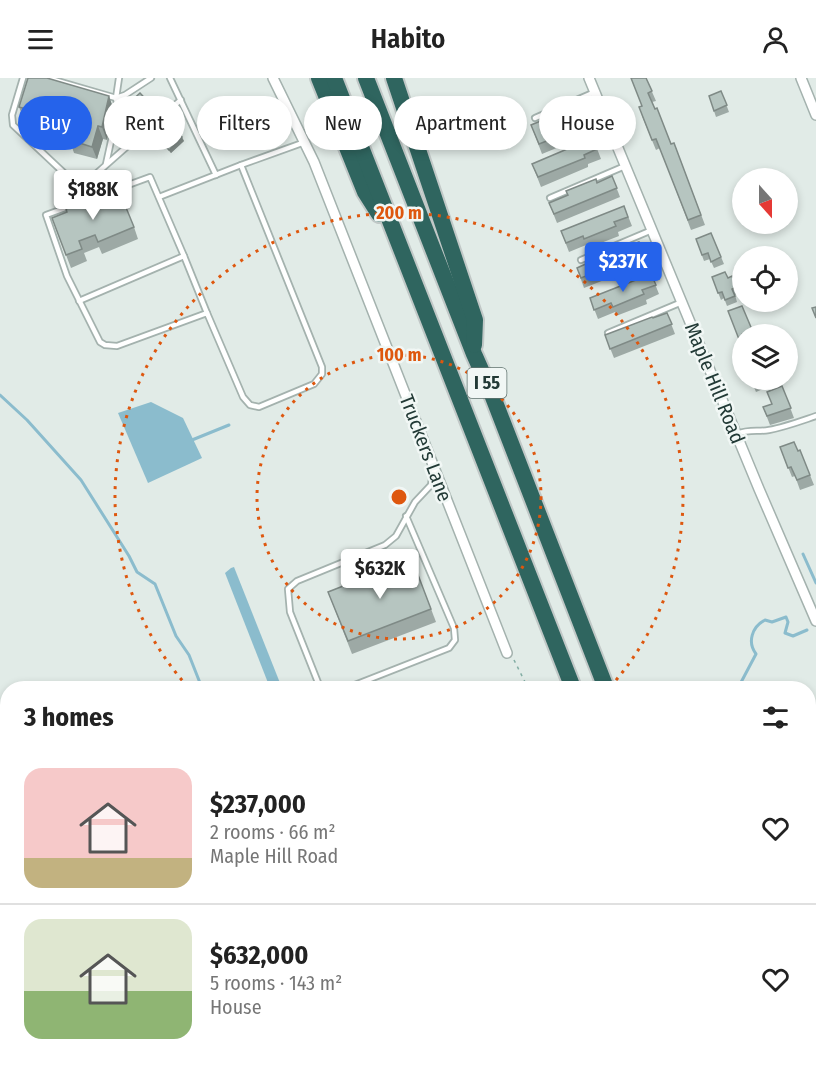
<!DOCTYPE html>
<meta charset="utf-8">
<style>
body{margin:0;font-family:"Fira Sans Condensed",sans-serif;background:#f2f2f2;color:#222;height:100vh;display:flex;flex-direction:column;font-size:22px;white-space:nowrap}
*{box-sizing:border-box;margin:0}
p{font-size:20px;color:#767676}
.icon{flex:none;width:33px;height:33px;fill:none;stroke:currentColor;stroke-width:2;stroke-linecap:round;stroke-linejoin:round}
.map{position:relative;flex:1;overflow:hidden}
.side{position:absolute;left:0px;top:603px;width:816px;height:384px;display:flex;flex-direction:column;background:#fff;border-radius:24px 24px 0 0;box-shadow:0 3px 9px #0003}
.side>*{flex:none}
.banner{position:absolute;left:18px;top:18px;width:780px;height:54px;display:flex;gap:12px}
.needle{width:39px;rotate:159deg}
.fabs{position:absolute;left:732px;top:90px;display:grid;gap:12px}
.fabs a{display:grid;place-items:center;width:66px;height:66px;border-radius:50%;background:#fff;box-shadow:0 3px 9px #0003;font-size:30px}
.price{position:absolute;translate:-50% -51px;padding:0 14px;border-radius:6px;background:#fff;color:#222;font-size:20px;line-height:39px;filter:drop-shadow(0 2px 3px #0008)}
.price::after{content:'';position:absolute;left:50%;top:36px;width:18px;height:14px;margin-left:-9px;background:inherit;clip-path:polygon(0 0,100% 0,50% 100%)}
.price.current{background:#2563eb;color:#fff}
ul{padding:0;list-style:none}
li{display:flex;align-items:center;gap:18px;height:150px;padding:0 24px}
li+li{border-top:2px solid #e0e0e0}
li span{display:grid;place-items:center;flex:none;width:168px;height:120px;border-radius:18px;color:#555}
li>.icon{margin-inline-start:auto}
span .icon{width:72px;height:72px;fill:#fffc;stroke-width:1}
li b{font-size:26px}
h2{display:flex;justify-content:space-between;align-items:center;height:72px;padding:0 24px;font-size:26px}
.chip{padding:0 21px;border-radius:27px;background:#fff;box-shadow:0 3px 9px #0003;font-size:21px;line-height:54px}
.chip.current{background:#2563eb;color:#fff}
header{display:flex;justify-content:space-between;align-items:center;height:78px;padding:0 24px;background:#fff;font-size:27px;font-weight:600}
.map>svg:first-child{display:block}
.water{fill:#8bbccd}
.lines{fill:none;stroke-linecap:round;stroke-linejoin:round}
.stream{stroke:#8bbccd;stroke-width:3}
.lane-casing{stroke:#a4b2ae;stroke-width:8}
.street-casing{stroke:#a4b2ae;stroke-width:12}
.highway-casing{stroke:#c1c8c7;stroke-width:20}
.path{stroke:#83ada4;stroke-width:1.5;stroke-dasharray:3 4.5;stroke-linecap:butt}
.lane{stroke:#fff;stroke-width:4.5}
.street{stroke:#fff;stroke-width:9}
.highway{stroke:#2f655f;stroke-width:16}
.wall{fill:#9da9a5}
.shaded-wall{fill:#7f8a86}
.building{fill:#b6c5c0;stroke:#7f8a86;stroke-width:1.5}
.ring{fill:none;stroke:#de570e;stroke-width:3;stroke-dasharray:3 6}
.labels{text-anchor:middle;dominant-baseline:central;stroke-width:5;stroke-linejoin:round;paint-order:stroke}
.shield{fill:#f1f7f5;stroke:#60736f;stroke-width:1.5}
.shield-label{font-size:18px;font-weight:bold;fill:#223a36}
.street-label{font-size:20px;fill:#223a36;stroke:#f1f7f5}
.centre{fill:#de570e;stroke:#f1f7f5;stroke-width:3}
.ring-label{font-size:18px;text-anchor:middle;font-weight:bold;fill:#de570e;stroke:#f1f7f5;stroke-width:5;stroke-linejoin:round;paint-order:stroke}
</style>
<header><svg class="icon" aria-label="menu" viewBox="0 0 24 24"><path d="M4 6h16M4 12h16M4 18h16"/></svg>Habito<svg class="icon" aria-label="person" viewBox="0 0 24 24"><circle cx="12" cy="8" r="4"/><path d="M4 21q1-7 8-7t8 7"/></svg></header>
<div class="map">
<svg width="816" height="987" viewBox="0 0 816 987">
<rect width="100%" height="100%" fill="#e1ebe7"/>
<!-- water -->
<g class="water">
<polygon points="151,324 183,340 202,380 148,405 118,335"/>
<polygon points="234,489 282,610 270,610 225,495 231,490"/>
</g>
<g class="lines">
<!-- stream -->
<g class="stream">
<polyline points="0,317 27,342 81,402 129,478 137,494 155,506 176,558 189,577 202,610"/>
<polyline points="192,362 229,347"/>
<polyline points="803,476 816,505"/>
<path d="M738 610 756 576C747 564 752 549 765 542L772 544 786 539 788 544 785 555 793 558 807 552"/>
<polyline points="353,980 355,987"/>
</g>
<!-- lane casing -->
<g class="lane-casing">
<g id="lane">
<polyline points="23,0 12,37 13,47 80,110 85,122"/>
<polyline points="47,0 116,20 125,17 151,0"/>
<polyline points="170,0 216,97"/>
<polyline points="161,38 181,22"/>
<polyline points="535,40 595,14"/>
<polyline points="106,86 118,31 116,20 119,0"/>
<polyline points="80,110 148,50"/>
<polyline points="159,119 241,87"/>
<polyline points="550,120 625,88"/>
<polyline points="184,178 150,99 46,137 67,198 100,264 105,267 117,268 207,235 243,319 250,327 259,329 314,306 322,296 322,289 241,87 305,64"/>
<polyline points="581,182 652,152"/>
<polyline points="79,223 184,178 207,235"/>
<polyline points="608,255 682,224"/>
<path d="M736 356C750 351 757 354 769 352 785 349 801 343 816 338"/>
<polyline points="324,610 319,607 290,534 288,511 297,503 385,467 396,458 415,424 431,407 433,392"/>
<polyline points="347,610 449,570 455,562 454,550 406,438"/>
<polyline points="0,779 8,798"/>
<polyline points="0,818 8,815"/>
</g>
</g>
<!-- street casing -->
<g class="street-casing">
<g id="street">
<polyline points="273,0 314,84 507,575"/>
<polyline points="589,0 759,411 816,543"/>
<polyline points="801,0 816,37"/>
<polyline points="808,708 816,670"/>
<polyline points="808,717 816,759"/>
</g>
</g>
<!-- highway casing -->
<g class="highway-casing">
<g id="highway">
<polyline points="319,0 365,114 379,136"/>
<polyline points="334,0 573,610"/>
<polyline points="366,0 474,276 493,319 606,610"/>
<polyline points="394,0 475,242 474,267"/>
<polyline points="718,980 721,987"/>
<polyline points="750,980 753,987"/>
</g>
</g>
<!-- path -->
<g class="path">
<polyline points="514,582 528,610"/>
<polyline points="633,987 638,980"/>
</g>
<!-- lane -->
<use href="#lane" class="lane"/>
<!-- street -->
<use href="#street" class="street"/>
<!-- highway -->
<use href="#highway" class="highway"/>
</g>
<!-- wall -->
<g class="wall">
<polygon points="646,0 656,23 652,24 671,66 674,65 705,147 691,152 660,70 656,72 642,38 641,28"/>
<polygon points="721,13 729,34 716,39 709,18"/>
<polygon points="109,18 113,30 107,62 103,61 97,81 74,75 67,54 24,42 19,29"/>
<polygon points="127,27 158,35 158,38 184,63 171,75 151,54 149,50 151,47 144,47 128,30"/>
<polygon points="577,28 588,57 542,76 531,47"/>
<polygon points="593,60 601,81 588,86 588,89 541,109 532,86"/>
<polygon points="612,98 620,119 557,145 549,125"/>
<polygon points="624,128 632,148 618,154 619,158 588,170 586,167 569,174 561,153"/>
<polygon points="52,140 134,149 138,161 102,176 99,169 84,175 87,183 71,190"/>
<polygon points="711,155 724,186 714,190 710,181 704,183 696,161"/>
<polygon points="639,164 647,185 584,210 577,190"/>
<polygon points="651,196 659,216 646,222 647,226 616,238 615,234 598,241 590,220"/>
<polygon points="732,198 739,215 735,217 737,224 727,228 724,220 721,222 712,199 728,200"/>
<polygon points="667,235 675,256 614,280 605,257"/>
<polygon points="751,302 767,302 770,308 756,314"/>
<polygon points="782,308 794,340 770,347 763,329 772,326 767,314"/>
<polygon points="780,369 798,373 810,397 814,407 800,412 795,398 792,399"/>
<polygon points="412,481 436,544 352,576 328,514"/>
</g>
<!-- shaded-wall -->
<g class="shaded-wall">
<polygon points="109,18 113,30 107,62 102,49"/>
<polygon points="98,48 103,61 97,81 92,69"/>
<polygon points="182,59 184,63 171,75 169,72"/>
</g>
<!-- building -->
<g class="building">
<polygon points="28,0 47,0 109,18 102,49 98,48 92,69 70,62 73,52 66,50 68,43 19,29"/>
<polygon points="631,0 646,0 652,13 648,15 655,31 657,30 671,66 674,65 701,137 688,142 656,61 652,62 639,29 642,28"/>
<polygon points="721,13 727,27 714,33 709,18"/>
<polygon points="140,15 156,32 157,38 163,38 182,59 169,72 149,50 151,46 150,43 143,44 127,27"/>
<polygon points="577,28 585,48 539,66 531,47"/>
<polygon points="593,60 597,71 584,77 585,80 538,99 532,86"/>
<polygon points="612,98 617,110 554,136 549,125 568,117 566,113 596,101 597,105"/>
<polygon points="118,110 134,149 98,164 95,157 79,163 82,171 66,177 52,140 67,134 66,131"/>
<polygon points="624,128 628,139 614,144 616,148 584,161 583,158 566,165 561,153"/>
<polygon points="711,155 721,179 711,184 708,175 702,177 696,161"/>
<polygon points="639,164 643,175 581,200 577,190 592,183 591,180 624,166 625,169"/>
<polygon points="725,194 728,200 732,198 736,209 732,211 735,218 725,222 722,214 718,215 712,199"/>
<polygon points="651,196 656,207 642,212 644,216 613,229 611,225 594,232 590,220"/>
<polygon points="742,228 753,254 749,256 742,256 742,269 728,233"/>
<polygon points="816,229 816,240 812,230"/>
<polygon points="667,235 672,246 610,271 605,257 652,239 653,240"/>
<polygon points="742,269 742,279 739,271"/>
<polygon points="782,308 791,330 767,338 763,329 772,326 767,314"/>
<polygon points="794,364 798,373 800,372 810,397 797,402 791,389 788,390 780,369"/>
<polygon points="412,481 431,531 348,563 328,514"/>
</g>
<!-- distance rings -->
<g class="ring">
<circle cx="399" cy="419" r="142"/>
<path d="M188 609A284 284 0 1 1 610 609"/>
</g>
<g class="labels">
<!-- shield labels -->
<rect class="shield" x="467.5" y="290" width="39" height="30" rx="4.5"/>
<g class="shield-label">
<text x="487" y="305">I 55</text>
</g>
<!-- street labels -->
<g class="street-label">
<text transform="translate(715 305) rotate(68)">Maple Hill Road</text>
<text transform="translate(426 370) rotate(69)">Truckers Lane</text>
</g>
</g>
<circle cx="399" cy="419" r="9" class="centre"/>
<g class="ring-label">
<text x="399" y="141">200 m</text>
<text x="399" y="283">100 m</text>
</g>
</svg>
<div class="fabs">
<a><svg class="needle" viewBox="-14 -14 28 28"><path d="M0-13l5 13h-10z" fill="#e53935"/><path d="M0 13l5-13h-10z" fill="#767676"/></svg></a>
<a><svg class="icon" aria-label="locate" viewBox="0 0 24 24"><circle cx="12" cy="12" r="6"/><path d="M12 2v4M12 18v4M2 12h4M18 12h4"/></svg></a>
<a><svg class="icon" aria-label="layers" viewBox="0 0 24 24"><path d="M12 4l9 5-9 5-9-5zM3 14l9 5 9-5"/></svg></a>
</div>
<b class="price" style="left:93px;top:143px">$188K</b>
<b class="price current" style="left:623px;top:215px">$237K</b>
<b class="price" style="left:380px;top:522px">$632K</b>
<div class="banner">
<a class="chip current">Buy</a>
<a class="chip">Rent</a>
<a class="chip">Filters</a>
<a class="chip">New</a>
<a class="chip">Apartment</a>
<a class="chip">House</a>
</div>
<section class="side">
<h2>3 homes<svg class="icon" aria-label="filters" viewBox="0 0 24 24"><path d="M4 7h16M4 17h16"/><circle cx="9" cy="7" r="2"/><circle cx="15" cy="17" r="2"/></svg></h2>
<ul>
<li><span style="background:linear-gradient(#f6c9c9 75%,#c2b280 0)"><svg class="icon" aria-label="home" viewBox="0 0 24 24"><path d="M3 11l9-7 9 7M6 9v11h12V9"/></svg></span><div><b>$237,000</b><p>2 rooms · 66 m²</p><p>Maple Hill Road</p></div><svg class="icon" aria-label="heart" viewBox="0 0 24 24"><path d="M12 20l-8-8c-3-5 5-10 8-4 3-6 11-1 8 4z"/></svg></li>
<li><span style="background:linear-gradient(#dfe7d0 60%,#8fb573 0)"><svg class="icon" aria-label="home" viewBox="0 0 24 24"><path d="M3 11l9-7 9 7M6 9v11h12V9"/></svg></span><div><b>$632,000</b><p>5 rooms · 143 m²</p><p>House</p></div><svg class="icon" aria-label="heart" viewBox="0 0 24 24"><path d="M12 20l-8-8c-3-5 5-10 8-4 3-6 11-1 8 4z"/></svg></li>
</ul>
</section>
</div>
